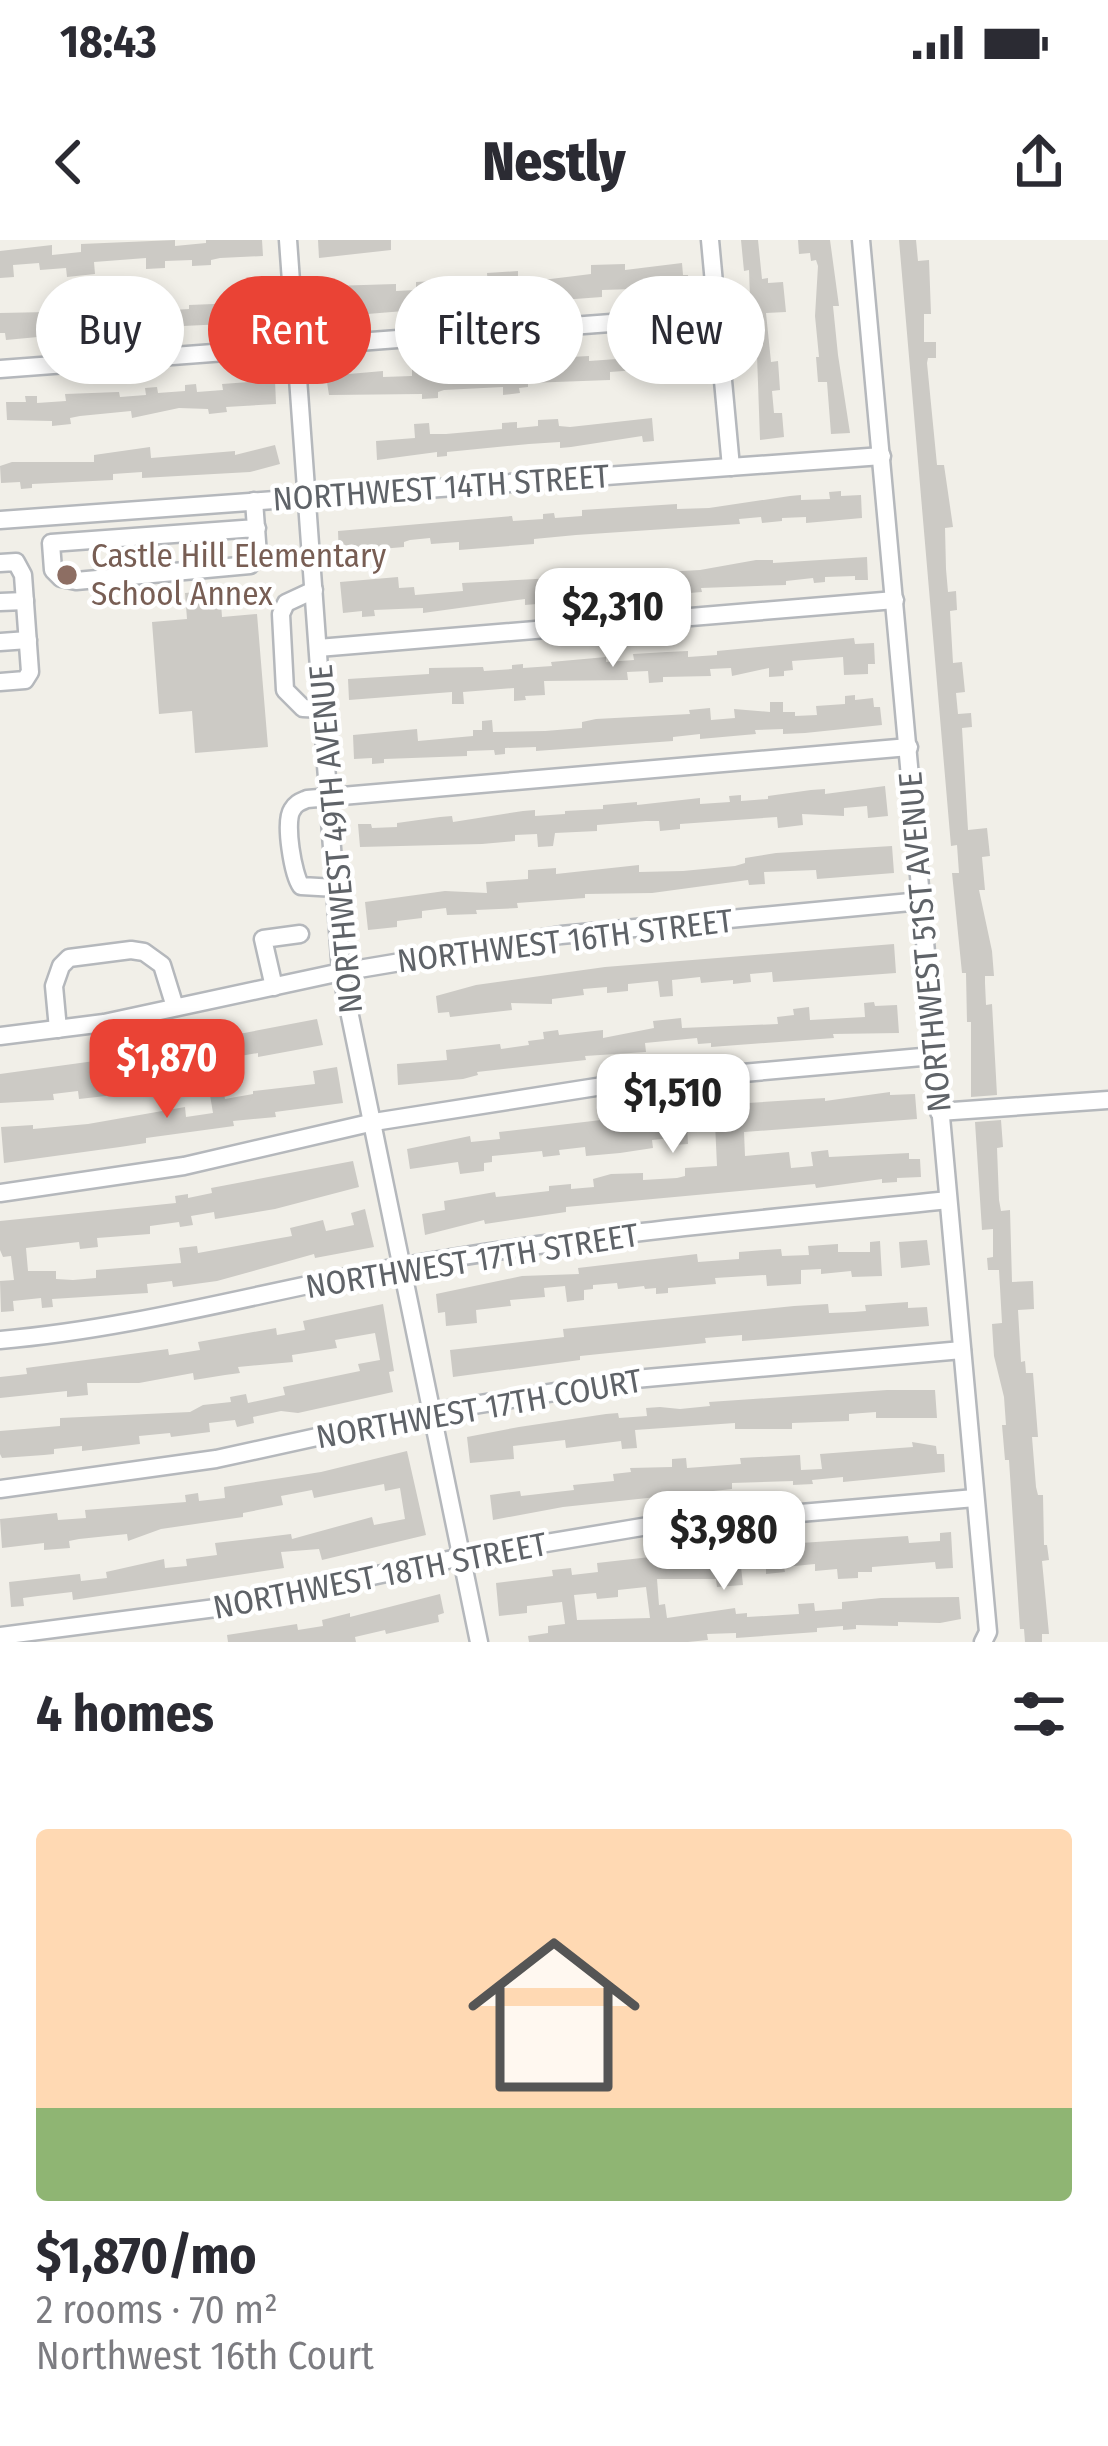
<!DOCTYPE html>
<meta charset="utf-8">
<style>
body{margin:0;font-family:"Fira Sans Condensed",sans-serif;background:#f2f2f3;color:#2b2b33;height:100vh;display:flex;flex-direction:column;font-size:45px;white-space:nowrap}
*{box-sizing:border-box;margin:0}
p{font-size:39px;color:#7c7c81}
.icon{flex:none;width:66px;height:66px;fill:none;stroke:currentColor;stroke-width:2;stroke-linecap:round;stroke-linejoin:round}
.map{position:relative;height:1402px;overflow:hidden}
.sheet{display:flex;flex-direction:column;background:#fff;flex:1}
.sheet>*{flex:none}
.hud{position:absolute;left:36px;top:36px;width:1038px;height:108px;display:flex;gap:24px}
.price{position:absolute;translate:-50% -102px;padding:0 27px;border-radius:24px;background:#fff;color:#222;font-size:39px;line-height:78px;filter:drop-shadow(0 3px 6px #0008)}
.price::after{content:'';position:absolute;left:50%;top:72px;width:36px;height:27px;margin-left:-18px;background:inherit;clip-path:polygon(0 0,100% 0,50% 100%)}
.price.on{background:#ea4335;color:#fff}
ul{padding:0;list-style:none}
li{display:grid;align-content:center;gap:24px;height:636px;padding:0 36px}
li span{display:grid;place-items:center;height:372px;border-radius:12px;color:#555}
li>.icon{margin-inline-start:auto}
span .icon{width:216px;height:216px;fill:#fffc;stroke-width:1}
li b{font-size:51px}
h2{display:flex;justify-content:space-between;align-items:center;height:144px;padding:0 36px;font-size:51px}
.tag{padding:0 42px;border-radius:54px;background:#fff;box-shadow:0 6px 18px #0003;font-size:42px;line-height:108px}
.tag.on{background:#ea4335;color:#fff}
.status{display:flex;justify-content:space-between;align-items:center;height:84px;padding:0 60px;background:#fff;direction:ltr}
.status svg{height:33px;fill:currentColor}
header{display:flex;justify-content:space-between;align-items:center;height:156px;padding:0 36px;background:#fff;font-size:54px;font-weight:800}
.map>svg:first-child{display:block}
.building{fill:#cccac5;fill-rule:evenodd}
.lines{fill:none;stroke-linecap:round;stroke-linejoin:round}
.minor-casing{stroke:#b5b8bc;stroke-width:21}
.minor{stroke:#fff;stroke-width:16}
.education-dot{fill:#8d6e63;stroke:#fff;stroke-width:4.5}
.labels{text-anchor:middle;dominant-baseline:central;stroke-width:9;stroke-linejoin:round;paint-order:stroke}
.street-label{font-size:33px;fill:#5f6368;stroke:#fff}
.education-label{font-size:33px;fill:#785e54;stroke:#fff;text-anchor:start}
</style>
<div class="status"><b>18:43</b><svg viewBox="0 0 49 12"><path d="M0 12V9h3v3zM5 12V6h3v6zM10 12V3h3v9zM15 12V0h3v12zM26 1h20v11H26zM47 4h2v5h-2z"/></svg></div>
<header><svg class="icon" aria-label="back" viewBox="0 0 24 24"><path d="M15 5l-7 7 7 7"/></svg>Nestly<svg class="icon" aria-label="share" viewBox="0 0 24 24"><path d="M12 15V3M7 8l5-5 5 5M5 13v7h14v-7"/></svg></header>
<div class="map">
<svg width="1108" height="1402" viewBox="0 0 1108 1402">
<rect width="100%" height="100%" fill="#f1efe8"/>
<!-- building -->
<g class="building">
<polygon points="175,0 175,6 206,3 206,0 262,0 263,16 220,18 211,20 211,25 192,26 192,20 165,21 165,28 146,29 146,18 94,22 95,34 67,37 66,28 40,30 39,23 13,25 14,37 0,38 0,11 52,5 52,15 81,12 81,4"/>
<polygon points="318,0 391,0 391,10 319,18"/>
<polygon points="741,0 758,0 762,39 768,38 768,43 783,42 786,72 766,73 771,122 778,121 780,150 772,151 774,173 782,173 784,197 760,200 757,115 752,115 749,30 744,31"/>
<polygon points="798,0 830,0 839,66 833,66 838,115 850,193 831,194 827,142 818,142 816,117 819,117 815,76 818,26 816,20 811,21 810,13 799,14"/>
<polygon points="899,0 916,0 918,21 929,20 931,74 924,74 924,102 936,102 936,118 928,118 927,123 937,225 944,225 953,287 945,288 946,329 948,352 956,351 957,370 950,371 953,423 962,422 965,452 956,453 958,474 971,473 972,487 962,488 968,590 987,588 990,616 982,617 985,650 979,650 992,711 994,736 985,736 985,743 986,765 992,764 997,855 971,857 971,782 967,782 966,733 962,733 952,633 959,633 957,605 951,606"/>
<polygon points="682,23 683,35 688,35 689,51 674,52 673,47 643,49 644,68 635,68 633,49 602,50 602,57 520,63 506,64 506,58 478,60 478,65 355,75 345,76 344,71 324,72 324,53 332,52 331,46 396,44 396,51 416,50 416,42 435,41 436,48 488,46 487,33 518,31 518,43 591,34 591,25 625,24 625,30"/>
<polygon points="269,50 271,81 259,82 258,72 223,74 224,84 183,86 183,89 130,91 129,84 98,86 99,93 87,94 87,87 58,89 59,95 6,100 5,93 0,93 0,73 48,72 49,76 131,61 131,67 140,66 141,72 189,69 189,65 238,63 237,52"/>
<polygon points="651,110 694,114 695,137 663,138 663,128 610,132 610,140 528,143 528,147 519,148 520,153 503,155 503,147 444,150 438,152 438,158 422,159 422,154 329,155 326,136 383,131 383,137 412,136 412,130 451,132 494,128 494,123 504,122 505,128 534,125 534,119 589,116 589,121 617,119 616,113"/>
<polygon points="275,140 276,164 226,167 227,172 209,174 208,169 179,168 132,178 131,171 80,176 70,178 71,184 52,186 52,181 7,180 6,162 26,162 25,156 37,156 37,163 66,161 65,154 119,152 120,157 146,155 145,148 157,147 158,153 185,151 185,145 196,144 197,152 223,150 222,144"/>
<polygon points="652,178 654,201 643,202 642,196 571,207 560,208 560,202 529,204 447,212 447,216 437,217 437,212 377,220 376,201 415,198 414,184 429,183 430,194 446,194 502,189 502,183 517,182 517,188 538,186 538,180 558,179 559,186 570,187"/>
<polygon points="275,205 280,224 250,232 142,238 142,232 113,234 113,240 32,244 32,248 21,249 20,242 1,243 0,226 12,222 94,222 94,215 150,207 151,218 235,211 235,215"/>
<polygon points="841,251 841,256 861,255 862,278 806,283 806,277 782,278 782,281 762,283 761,277 739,279 740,284 576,295 534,299 534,304 459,310 459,302 431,304 430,298 410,300 404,302 404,307 369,310 370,317 339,319 338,291 512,276 513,281 543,279 543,274 554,273 555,278 582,276 582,270 677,264 677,269 709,268 790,256 801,255 801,260 830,259 829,252"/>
<polygon points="867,317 868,340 855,340 855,336 825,337 825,342 814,343 813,338 786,341 786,345 701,348 702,352 689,353 689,347 663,349 664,355 630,358 630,354 567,361 567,356 537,358 537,364 525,365 525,359 423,373 423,368 374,370 375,376 362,377 362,371 343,373 340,342 398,337 399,348 414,347 415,355 463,351 462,343 700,330 756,320 773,320 773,323"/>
<polygon points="220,350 222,377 257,374 268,507 195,513 192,471 159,474 152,382 187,379 185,353"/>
<polygon points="854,398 855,404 874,403 875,424 868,424 868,434 844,435 843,417 792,421 793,430 784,431 784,436 769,437 769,428 732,436 731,428 710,429 711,436 663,437 663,442 649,443 648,431 627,432 628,440 544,441 545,455 525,456 526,460 514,461 514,448 463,452 464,464 452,464 452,452 349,460 348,439 429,434 429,428 483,427 484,431 512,429 512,425 523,424 523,428 552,426 551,422 606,417 606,422 634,420 633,414 667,412 688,411 688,417 717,415 717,411"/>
<polygon points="855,455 855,460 873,458 874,467 880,467 882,485 805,493 783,494 783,489 755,490 756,494 700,499 700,494 673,497 673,501 536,511 536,507 505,508 505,514 495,515 494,510 467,511 467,516 384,519 384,523 372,524 372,518 354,519 353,495 417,489 418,501 473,496 473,490 482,490 482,481 492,480 493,492 545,491 582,488 582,482 596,479 690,474 689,470 710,468 711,480 735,478 734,469 770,472 770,462 783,462 783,472 795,472 795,476 817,475 816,466 845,464 845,456"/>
<polygon points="885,546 888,576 868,578 867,566 844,568 844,576 802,574 803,585 778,588 777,577 680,584 680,589 660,591 659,581 646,581 597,585 597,591 555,593 553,606 538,607 537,594 515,595 515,601 482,604 360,607 358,584 371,584 372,588 397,587 397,583 440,577 452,576 453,582 523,571 535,570 535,576 565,574 565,571 603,569 603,565 637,562 637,565 700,558 700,564 730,562 729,556 741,555 741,561 768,559 768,556 811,550 825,549 825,554"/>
<polygon points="892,606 894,633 817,639 816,630 764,632 765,644 749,645 748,640 652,653 585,654 585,658 517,663 518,668 476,670 477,674 447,675 446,668 422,671 422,678 397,681 397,687 368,690 365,662 445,651 487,653 486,642 528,639 528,630 556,628 556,634 639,625 639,632 683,631 735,626 745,623 745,618 776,613"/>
<polygon points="894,704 896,733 773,742 772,732 750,734 751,742 733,744 733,740 701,743 700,737 672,740 673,756 660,757 658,741 628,744 628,751 607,753 607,747 583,749 584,755 552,759 552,764 511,763 512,770 450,777 449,772 438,773 436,756 476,745 605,727"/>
<polygon points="874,762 875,766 897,765 899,793 833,794 834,798 711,807 711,803 698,804 697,798 645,803 646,812 585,816 586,820 477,832 478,835 463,839 398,845 397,824 447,820 446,810 500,804 501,809 529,805 528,801 544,799 543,792 558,790 559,795 603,790 603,798 654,788 653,781 681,778 682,788 778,784 777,777 794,775 793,769 809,767 810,780 865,777 864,763"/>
<polygon points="317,779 323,805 258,817 258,813 234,817 235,822 219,825 218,820 153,827 153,832 136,834 138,848 105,851 106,856 79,859 78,851 53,854 54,860 0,863 0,834 160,812 160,809 214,802 213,799"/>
<polygon points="337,827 343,863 275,872 276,877 233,881 234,886 146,898 146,903 120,907 4,923 1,887 33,885 33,889 88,884 185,867 186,877 213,873 210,855 224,853 225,859 253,854 253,851 315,844 313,831"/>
<polygon points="890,852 890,855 915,854 917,879 744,892 745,916 789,912 791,928 813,926 811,912 828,910 829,917 909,913 909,919 920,919 921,937 897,938 897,942 882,943 882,939 816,948 815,944 566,967 566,972 485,984 484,980 425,995 422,974 445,970 444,961 495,952 496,957 549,951 549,946 571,944 571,949 594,947 593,939 611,934 643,933 643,940 677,938 685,936 685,928 717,926 715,883 687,886 688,904 672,905 671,898 652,900 653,908 620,913 586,916 585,907 559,910 560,915 543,917 542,911 492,916 492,922 484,923 484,931 460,934 458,922 410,929 407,909 470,896 471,902 500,899 499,892 669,872 669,868 702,864 703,871 733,870 732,864 825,858 825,861"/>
<polygon points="1001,880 1003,907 997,908 999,960 1001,971 1010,970 1012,1042 1033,1041 1034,1069 1018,1070 1021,1122 1025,1121 1026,1133 1033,1133 1038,1197 1032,1197 1036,1247 1038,1255 1043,1255 1044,1305 1047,1305 1049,1320 1042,1321 1049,1394 1042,1394 1042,1402 1025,1402 1024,1389 1020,1389 1009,1220 1005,1220 1002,1185 1006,1185 1004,1157 994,1116 992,1084 1002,1083 999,1030 988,1030 987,1018 993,1017 993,989 982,990 975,882"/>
<polygon points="353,921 359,947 275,969 215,979 214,972 191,976 193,985 180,987 179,982 150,986 150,994 97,998 98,1007 80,1009 79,1002 26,1008 28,1031 56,1031 56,1039 73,1040 96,1038 96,1030 181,1023 179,1008 197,1006 198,1013 292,996 290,988 323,980 326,991 354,985 351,973 365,969 374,1007 315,1018 314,1014 217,1041 173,1047 172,1041 147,1044 148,1053 52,1059 53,1067 42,1068 41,1058 13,1061 14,1071 1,1072 0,1041 14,1040 11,1016 3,1017 0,1010 0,981 176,963 175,956 188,954 188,958 212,953 211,948"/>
<polygon points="927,1000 930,1025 901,1028 899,1002"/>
<polygon points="880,1001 882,1036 852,1037 851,1031 821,1034 821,1029 801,1030 801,1044 767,1046 766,1035 715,1038 716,1044 668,1048 668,1053 656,1054 656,1048 645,1049 644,1046 618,1049 617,1043 593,1045 593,1049 584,1050 584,1060 567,1062 565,1046 544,1048 545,1057 510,1060 511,1066 476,1070 477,1083 446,1086 445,1072 438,1073 436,1054 522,1036 579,1034 578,1028 697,1014 698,1022 739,1019 739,1012 765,1010 781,1009 782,1016 809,1015 808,1006 838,1004 838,1012 870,1012 870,1002"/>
<polygon points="908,1062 908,1068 927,1067 929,1086 742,1101 742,1095 705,1098 706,1103 580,1116 580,1120 453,1137 450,1110 564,1097 563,1089 794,1066 828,1064 829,1073 854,1072 866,1071 865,1065"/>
<polygon points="383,1064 394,1131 389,1132 393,1152 298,1173 281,1171 253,1177 254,1183 237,1187 235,1180 209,1183 210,1192 171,1197 170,1193 139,1196 140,1204 82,1211 82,1206 54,1209 54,1214 44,1215 2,1218 0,1214 0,1191 60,1186 60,1178 190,1172 203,1165 231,1162 230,1157 246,1154 248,1163 285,1155 283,1147 360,1131 358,1124 380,1120 375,1093 335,1100 337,1108 292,1115 293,1122 238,1127 240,1133 225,1135 194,1140 193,1133 139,1143 87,1143 88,1155 67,1157 67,1151 0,1158 0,1137 27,1134 26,1128 168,1109 169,1115 200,1110 198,1102 276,1088 277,1095 305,1090 303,1081"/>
<polygon points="887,1150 935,1150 937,1178 876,1178 876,1172 849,1174 849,1181 792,1183 792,1189 735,1189 735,1183 635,1190 637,1208 622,1209 621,1201 566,1208 565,1200 513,1206 514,1219 470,1223 467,1197 519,1187 606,1174 618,1173 619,1178 647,1176 646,1168 660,1167 680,1169 710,1166 709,1162"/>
<polygon points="912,1202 936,1206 937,1214 944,1214 945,1232 843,1242 843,1237 812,1240 813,1244 793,1245 793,1241 732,1243 732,1249 563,1267 493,1280 490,1255 520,1251 521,1256 574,1250 573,1245 614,1241 613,1234 631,1232 630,1228 672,1227 672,1219 686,1218 687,1228 741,1224 740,1218 800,1215 801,1230 822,1229 820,1214 913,1207"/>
<polygon points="407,1211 426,1295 322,1320 319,1309 281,1312 284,1328 73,1360 72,1352 38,1356 23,1358 24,1366 11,1367 9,1342 80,1334 81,1341 107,1338 106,1332 164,1319 165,1328 187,1326 186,1319 217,1315 215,1303 291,1294 292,1299 372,1277 374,1285 405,1279 400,1248 385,1251 384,1244 314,1258 312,1250 281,1256 283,1265 243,1273 243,1277 161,1289 128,1301 127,1294 79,1299 69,1301 70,1308 44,1310 44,1303 2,1308 0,1279 57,1273 58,1280 86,1278 85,1270 186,1262 185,1255 198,1253 199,1261 225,1258 224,1247 321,1232"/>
<path d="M951 1292 953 1328 936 1329 935 1322 872 1327V1332H858V1338L838 1339 837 1329 815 1331V1324L784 1327 785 1332 766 1334V1325L741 1327 743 1345 717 1347 716 1339H657L659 1365 665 1364 667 1378 735 1368 736 1374 747 1373V1377L799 1374 798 1364 814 1363 815 1371 842 1369V1362L881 1358 959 1357 961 1379 940 1383 898 1382V1386L856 1385V1389L843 1390V1386L817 1388V1392L736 1398V1393L707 1394 708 1400 688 1402H529L528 1396 548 1393V1386L565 1384 562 1362 527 1366V1373L499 1376 496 1343 553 1336 552 1330 571 1328 572 1335 598 1332 597 1323 739 1307 908 1296 909 1303 940 1301V1293ZM646 1347 650 1378 577 1380 574 1355 596 1353 597 1359 618 1357V1350Z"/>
<polygon points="440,1354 444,1373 438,1375 439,1382 386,1394 385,1390 355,1397 356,1402 228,1402 227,1395 297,1384 298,1390 323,1386 322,1380 350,1373 350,1377"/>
</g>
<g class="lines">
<!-- minor casing -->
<g class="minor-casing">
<g id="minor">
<polyline points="288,0 341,732 479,1402"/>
<polyline points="710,0 731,227"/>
<polyline points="861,0 988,1392 983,1402"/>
<polyline points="0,129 717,75"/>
<polyline points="254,261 258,315 250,325 76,341 61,338 53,330 51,303 257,288"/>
<polyline points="0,280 882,216"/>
<polyline points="0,323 16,322 23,335 30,432 25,440 0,442"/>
<polyline points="314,350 286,363 281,374 285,450 303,468 323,469"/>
<polyline points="0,362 25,361"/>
<polyline points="0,402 28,400"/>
<polyline points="318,408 895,360"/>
<path d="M336 648 301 646C293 635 284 582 292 570 296 563 300 562 307 559L909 507"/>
<polyline points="274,747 263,699 300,694"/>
<polyline points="58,789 54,746 61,726 69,718 131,710 144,712 162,725 175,767"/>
<polyline points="0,796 104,783 341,732 561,695 921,661"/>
<polyline points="939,872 1108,860"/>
<polyline points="0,953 184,926 374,882 609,845 933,816"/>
<path d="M0 1100C139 1088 268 1050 404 1026 584 994 766 979 948 960"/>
<polyline points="0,1249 216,1219 431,1172 635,1139 962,1110"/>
<polyline points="0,1396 231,1366 462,1317 648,1286 975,1258"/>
</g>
</g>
<!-- minor -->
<use href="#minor" class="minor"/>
</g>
<!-- markers -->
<circle class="education-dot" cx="67" cy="335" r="12"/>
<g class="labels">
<!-- street labels -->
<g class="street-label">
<text transform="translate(441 248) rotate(-4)">NORTHWEST 14TH STREET</text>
<text transform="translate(336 599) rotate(-95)">NORTHWEST 49TH AVENUE</text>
<text transform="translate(565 701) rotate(-7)">NORTHWEST 16TH STREET</text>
<text transform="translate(925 702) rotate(-95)">NORTHWEST 51ST AVENUE</text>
<text transform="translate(472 1021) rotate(-9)">NORTHWEST 17TH STREET</text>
<text transform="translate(479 1169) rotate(-10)">NORTHWEST 17TH COURT</text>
<text transform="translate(380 1336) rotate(-11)">NORTHWEST 18TH STREET</text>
</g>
<!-- education labels -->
<g class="education-label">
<text x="91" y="316">Castle Hill Elementary<tspan x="91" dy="38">School Annex</tspan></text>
</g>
</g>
</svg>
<b class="price" style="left:613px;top:430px">$2,310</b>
<b class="price on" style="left:167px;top:881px">$1,870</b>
<b class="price" style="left:673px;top:916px">$1,510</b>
<b class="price" style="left:724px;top:1353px">$3,980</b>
<div class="hud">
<a class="tag">Buy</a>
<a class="tag on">Rent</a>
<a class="tag">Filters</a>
<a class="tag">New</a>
</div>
</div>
<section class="sheet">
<h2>4 homes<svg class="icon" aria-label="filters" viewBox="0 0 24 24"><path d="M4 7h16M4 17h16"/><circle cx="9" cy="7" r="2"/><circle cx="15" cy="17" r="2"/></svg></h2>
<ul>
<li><span style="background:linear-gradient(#ffd9b3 75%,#8fb573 0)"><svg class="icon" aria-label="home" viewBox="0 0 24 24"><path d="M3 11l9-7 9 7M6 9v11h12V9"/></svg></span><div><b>$1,870/mo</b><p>2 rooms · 70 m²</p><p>Northwest 16th Court</p></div></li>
</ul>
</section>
